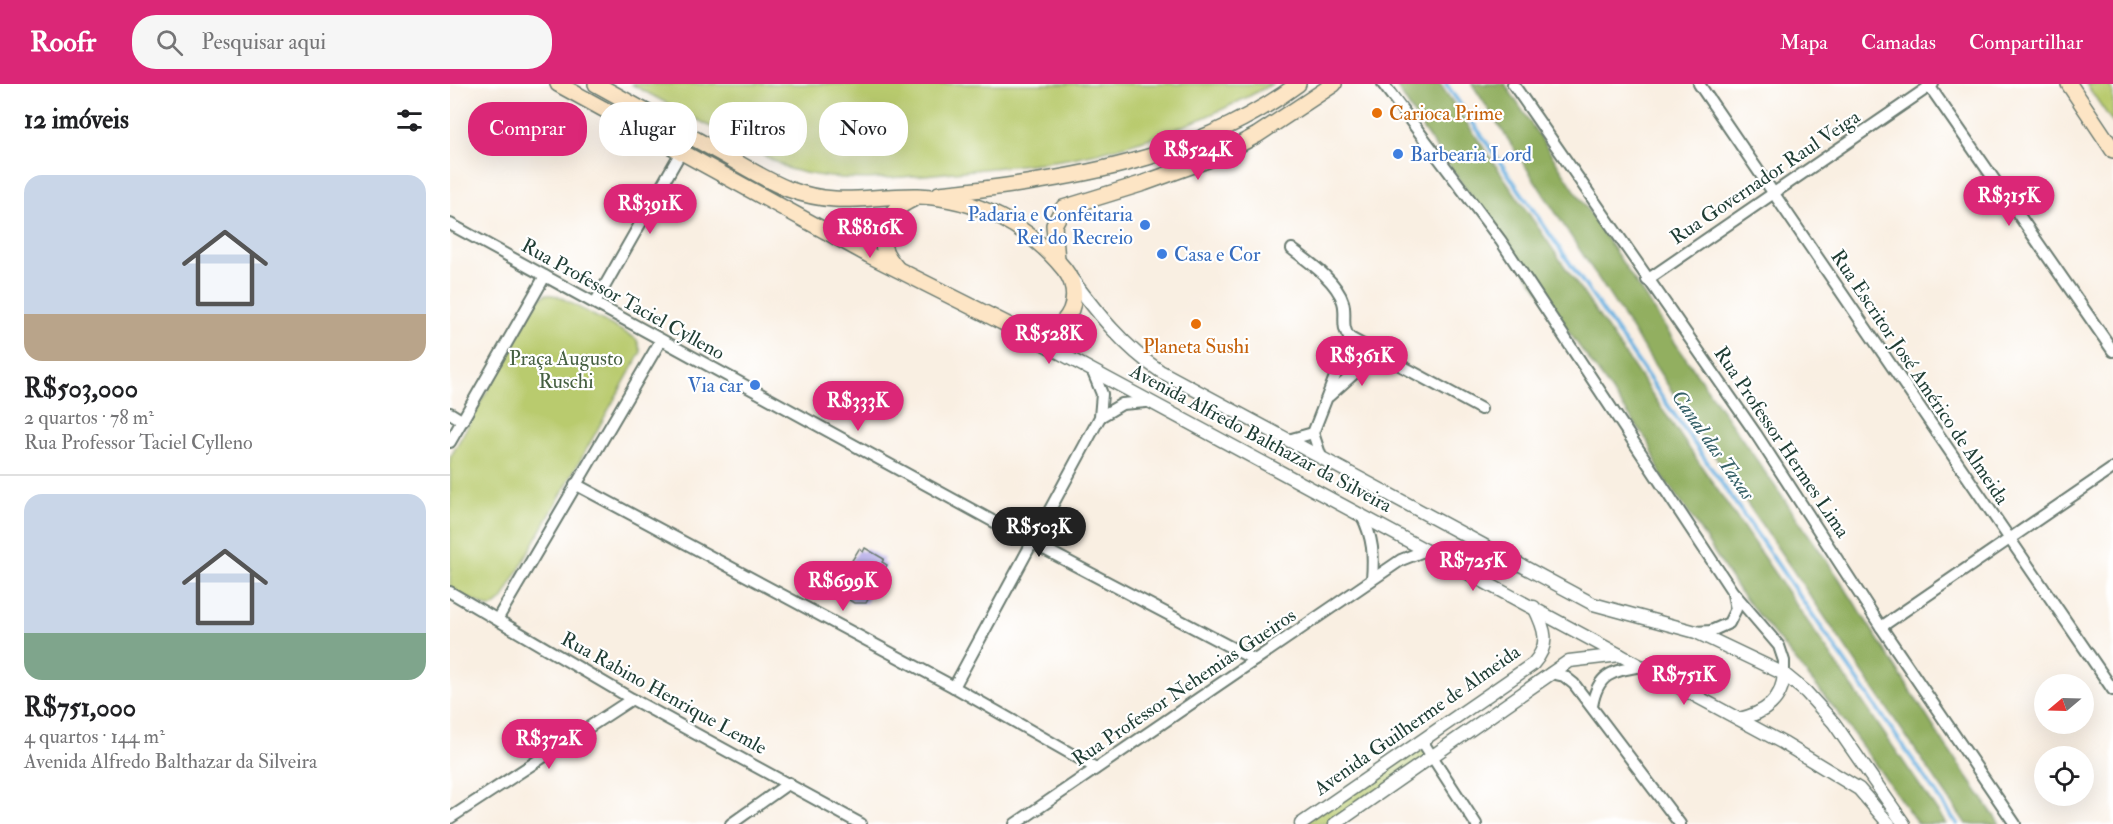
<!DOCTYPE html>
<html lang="pt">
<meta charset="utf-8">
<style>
body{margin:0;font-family:"IM FELL Double Pica",serif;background:#f6f6f6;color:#202124;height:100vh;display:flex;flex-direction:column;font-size:22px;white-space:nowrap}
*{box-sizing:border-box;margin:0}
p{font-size:20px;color:#757577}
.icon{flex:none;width:33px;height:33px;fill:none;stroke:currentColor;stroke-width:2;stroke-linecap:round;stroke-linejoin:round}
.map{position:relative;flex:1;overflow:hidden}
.drawer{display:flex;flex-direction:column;background:#fff;width:450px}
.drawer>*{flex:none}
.banner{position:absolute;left:18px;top:18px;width:570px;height:54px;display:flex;gap:12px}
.needle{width:39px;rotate:251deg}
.controls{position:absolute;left:1584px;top:590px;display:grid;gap:12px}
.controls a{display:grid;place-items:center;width:60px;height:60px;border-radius:50%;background:#fff;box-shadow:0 6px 24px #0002;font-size:30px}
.price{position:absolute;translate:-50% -51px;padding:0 14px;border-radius:21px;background:#db2777;color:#fff;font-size:20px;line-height:39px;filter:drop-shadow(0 2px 3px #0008)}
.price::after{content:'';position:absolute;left:50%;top:36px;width:18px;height:14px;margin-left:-9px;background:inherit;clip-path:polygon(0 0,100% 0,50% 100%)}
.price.active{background:#222;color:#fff}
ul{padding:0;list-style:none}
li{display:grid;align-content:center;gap:12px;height:318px;padding:0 24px}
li+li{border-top:2px solid #e0e0e0}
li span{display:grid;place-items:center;height:186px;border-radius:18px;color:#555}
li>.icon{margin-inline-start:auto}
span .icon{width:108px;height:108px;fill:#fffc;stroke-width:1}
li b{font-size:26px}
h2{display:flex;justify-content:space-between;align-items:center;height:72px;padding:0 24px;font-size:26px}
.tag{padding:0 21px;border-radius:24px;background:#fff;box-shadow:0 6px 24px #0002;font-size:21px;line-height:54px}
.tag.active{background:#db2777;color:#fff}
header{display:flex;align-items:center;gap:36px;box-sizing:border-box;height:84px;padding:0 30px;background:#db2777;color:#fff}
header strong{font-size:28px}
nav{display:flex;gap:33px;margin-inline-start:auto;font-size:21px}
.search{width:420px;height:54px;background:#f6f6f6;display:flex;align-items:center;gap:15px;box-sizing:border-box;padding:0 21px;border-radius:24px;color:#757577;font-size:22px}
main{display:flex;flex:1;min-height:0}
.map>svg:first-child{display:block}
.green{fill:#b9cb6e;stroke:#6c8451;stroke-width:1.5}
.forest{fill:#92af61;stroke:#58764a;stroke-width:1.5}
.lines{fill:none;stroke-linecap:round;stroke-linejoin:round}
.stream{stroke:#69b1e0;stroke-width:4}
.building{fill:#a99ee5}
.minor-casing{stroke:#6b7b71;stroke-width:14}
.tertiary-casing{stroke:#6b7b71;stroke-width:15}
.secondary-casing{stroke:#6b7b71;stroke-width:18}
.minor{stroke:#fff;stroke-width:10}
.tertiary{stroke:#fff;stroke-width:12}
.secondary{stroke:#fde5c5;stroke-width:15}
.food-dot{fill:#e8710a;stroke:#fff;stroke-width:2}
.shop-dot{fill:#3f7fe0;stroke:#fff;stroke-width:2}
.labels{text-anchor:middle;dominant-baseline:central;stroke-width:4.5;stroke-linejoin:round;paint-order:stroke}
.food-label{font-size:20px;fill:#c56008;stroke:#fff;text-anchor:start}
.shop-label{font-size:20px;fill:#366cbe;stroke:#fff;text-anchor:start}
.street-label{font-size:20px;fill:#1f3d34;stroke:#fff}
.park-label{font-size:20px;fill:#466042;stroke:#fff}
.water-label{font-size:21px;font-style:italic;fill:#356068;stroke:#fff}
</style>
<header>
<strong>Roofr</strong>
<div class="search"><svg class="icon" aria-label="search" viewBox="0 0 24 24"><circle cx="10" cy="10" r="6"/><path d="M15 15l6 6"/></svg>Pesquisar aqui</div>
<nav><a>Mapa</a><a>Camadas</a><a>Compartilhar</a></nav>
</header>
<main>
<section class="drawer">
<h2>12 imóveis<svg class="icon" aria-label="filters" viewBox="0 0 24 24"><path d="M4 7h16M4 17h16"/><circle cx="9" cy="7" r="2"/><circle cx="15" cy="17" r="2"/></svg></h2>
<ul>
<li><span style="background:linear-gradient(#c9d6e8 75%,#b9a48a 0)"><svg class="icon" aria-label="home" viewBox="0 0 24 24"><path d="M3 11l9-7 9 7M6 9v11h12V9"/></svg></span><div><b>R$503,000</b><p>2 quartos · 78 m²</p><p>Rua Professor Taciel Cylleno</p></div></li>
<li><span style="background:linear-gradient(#c9d6e8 75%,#7fa58c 0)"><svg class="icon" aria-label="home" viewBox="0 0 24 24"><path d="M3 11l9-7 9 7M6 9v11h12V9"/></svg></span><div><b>R$751,000</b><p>4 quartos · 144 m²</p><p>Avenida Alfredo Balthazar da Silveira</p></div></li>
</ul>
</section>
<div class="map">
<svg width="1663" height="740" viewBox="0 0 1663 740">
<rect width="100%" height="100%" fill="#fff"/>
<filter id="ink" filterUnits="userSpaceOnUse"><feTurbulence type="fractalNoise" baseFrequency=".0167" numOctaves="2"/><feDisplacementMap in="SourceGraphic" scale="12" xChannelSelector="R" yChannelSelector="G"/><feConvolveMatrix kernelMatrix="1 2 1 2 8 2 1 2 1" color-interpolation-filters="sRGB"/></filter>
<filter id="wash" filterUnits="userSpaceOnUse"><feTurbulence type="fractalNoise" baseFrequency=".008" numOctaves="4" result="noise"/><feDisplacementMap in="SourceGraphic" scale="24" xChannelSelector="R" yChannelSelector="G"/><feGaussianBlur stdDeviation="1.35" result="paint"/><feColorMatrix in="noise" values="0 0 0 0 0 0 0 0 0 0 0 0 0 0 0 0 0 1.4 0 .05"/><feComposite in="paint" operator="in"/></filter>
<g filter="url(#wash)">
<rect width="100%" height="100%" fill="#f9efe2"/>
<!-- green -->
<g class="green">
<path d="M181 0H822C761 34 692 61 623 74 584 81 544 83 505 88 449 94 394 101 339 85Z"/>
<polygon points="1636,0 1658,0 1663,7 1663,39"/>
<polygon points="96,210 108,212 183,253 187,256 191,268 52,516 43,523 37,523 0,506 0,374 87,217"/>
<polygon points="972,657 982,673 885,740 851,740"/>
</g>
<!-- forest -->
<g class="forest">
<polygon points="945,0 990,0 1496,740 1468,740 1389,630 1289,507 1241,432 1211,391 1199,359 974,47"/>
<polygon points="1022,0 1055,0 1226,260 1388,493 1495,661 1550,740 1516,740 1245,343"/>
</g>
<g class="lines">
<!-- stream -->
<polyline class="stream" points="996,0 1507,740"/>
</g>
<g id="blocks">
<!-- building -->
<polygon class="building" points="415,464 434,475 432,478 437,481 416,519 404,519 394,513 387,503 396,487 400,490 405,481 401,478 409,465 413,468"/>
</g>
</g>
<g filter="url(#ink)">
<use href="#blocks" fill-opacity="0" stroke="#6b7b71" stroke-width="1.5"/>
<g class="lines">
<!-- minor casing -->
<g class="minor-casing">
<g id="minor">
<polyline points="933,0 1051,157 1282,507 1329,562 1334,577 1334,590"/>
<polyline points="1063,0 1306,350 1431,543 1565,740"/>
<polyline points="1249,0 1663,606"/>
<polyline points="1478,0 1663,267"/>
<polyline points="0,140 581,458 805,576"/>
<path d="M842 165C859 178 886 196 893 218 897 231 890 243 900 254L1031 325"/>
<polyline points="1197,196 1483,0"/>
<polyline points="145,219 231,68"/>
<polyline points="879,312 927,269"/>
<polyline points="0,329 13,337"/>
<polyline points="650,333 672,320 696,318"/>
<polyline points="838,356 863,349"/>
<polyline points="0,358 95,192"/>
<polyline points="871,373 863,349 900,254"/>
<polyline points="125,400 504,603 646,684"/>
<path d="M912 432C923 454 924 471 922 495"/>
<polyline points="0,508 182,615 411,740"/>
<polyline points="48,534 211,256"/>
<polyline points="1431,543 1663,384"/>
<polyline points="1246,548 1261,547 1279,539 1286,525 1283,510"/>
<polyline points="1101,589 1114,592 1124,600 1230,740"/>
<polyline points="504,603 650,333 652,310 643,288"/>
<path d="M1142 622C1148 588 1163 587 1193 582"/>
<polyline points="972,657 1026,740"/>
<polyline points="0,734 182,615"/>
<polyline points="281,740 339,699"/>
<polyline points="565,740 951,476 976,466"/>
</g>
</g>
<!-- tertiary casing -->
<g class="tertiary-casing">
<g id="tertiary">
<path d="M622 195C648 230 674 263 710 287L1143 520 1246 548 1334 590 1356 608 1384 639 1454 740"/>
<polyline points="571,248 1333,659 1409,705 1439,740"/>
<path d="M1289 635C1315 629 1332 617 1334 590"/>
<path d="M851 740 1083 580C1101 560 1095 545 1084 523"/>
<polyline points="885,740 1119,577 1170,571"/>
</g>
</g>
<!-- secondary casing -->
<g class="secondary-casing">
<g id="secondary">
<path d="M108 0 419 171 570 247C585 248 601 251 613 238 627 223 627 201 614 185 578 141 526 114 468 112 418 111 390 124 338 105 313 95 289 79 265 66 225 44 185 22 146 0"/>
<polyline points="1619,0 1663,66"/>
<path d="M489 110C615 97 744 77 848 0"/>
<polyline points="607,176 604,141 613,124 694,99 766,73 807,51 884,0"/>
<path d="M446 183C421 156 431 130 463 115"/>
</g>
</g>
<!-- minor -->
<use href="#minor" class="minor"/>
<!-- tertiary -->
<use href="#tertiary" class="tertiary"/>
<!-- secondary -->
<use href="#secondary" class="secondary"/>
</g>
</g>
<!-- markers -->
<g class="food-dot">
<circle cx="927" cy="29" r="6"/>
<circle cx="746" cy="240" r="6"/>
</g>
<g class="shop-dot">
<circle cx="948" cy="70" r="6"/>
<circle cx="695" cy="141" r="6"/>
<circle cx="712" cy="170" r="6"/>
<circle cx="305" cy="301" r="6"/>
</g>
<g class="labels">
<!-- food labels -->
<g class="food-label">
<text x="939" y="29">Carioca Prime</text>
<text x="746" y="262" text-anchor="middle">Planeta Sushi</text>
</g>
<!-- shop labels -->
<g class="shop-label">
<text x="960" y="70">Barbearia Lord</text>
<text x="683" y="130" text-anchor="end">Padaria e Confeitaria<tspan x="683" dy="23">Rei do Recreio</tspan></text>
<text x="724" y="170">Casa e Cor</text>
<text x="293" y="301" text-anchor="end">Via car</text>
</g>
<!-- street labels -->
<g class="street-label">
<text transform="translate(1315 93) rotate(-34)">Rua Governador Raul Veiga</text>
<text transform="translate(173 215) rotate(29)">Rua Professor Taciel Cylleno</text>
<text transform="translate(1470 293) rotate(56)">Rua Escritor José Américo de Almeida</text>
<text transform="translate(811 354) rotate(28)">Avenida Alfredo Balthazar da Silveira</text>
<text transform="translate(1332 358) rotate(56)">Rua Professor Hermes Lima</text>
<text transform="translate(734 603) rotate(-34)">Rua Professor Nehemias Gueiros</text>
<text transform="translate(214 609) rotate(29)">Rua Rabino Henrique Lemle</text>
<text transform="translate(967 636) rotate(-35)">Avenida Guilherme de Almeida</text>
</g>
<!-- park labels -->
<g class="park-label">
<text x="116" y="274">Praça Augusto<tspan x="116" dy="23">Ruschi</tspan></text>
</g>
<!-- water labels -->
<g class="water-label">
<text transform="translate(1263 361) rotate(55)">Canal das Taxas</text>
</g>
</g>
</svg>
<div class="controls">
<a><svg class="needle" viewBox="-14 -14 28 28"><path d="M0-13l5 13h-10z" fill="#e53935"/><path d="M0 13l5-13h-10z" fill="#757577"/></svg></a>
<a><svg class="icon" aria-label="locate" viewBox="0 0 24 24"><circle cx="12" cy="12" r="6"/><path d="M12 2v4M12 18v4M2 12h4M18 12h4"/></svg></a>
</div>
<b class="price" style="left:748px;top:97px">R$524K</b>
<b class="price" style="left:1559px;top:143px">R$315K</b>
<b class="price" style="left:200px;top:151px">R$391K</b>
<b class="price" style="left:420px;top:175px">R$816K</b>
<b class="price" style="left:599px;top:281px">R$528K</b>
<b class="price" style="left:912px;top:303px">R$361K</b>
<b class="price" style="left:408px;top:348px">R$333K</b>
<b class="price active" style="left:589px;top:474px">R$503K</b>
<b class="price" style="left:1023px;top:508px">R$725K</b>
<b class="price" style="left:393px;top:528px">R$699K</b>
<b class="price" style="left:1234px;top:622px">R$751K</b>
<b class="price" style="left:99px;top:686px">R$372K</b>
<div class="banner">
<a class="tag active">Comprar</a>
<a class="tag">Alugar</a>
<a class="tag">Filtros</a>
<a class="tag">Novo</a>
</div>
</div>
</main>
